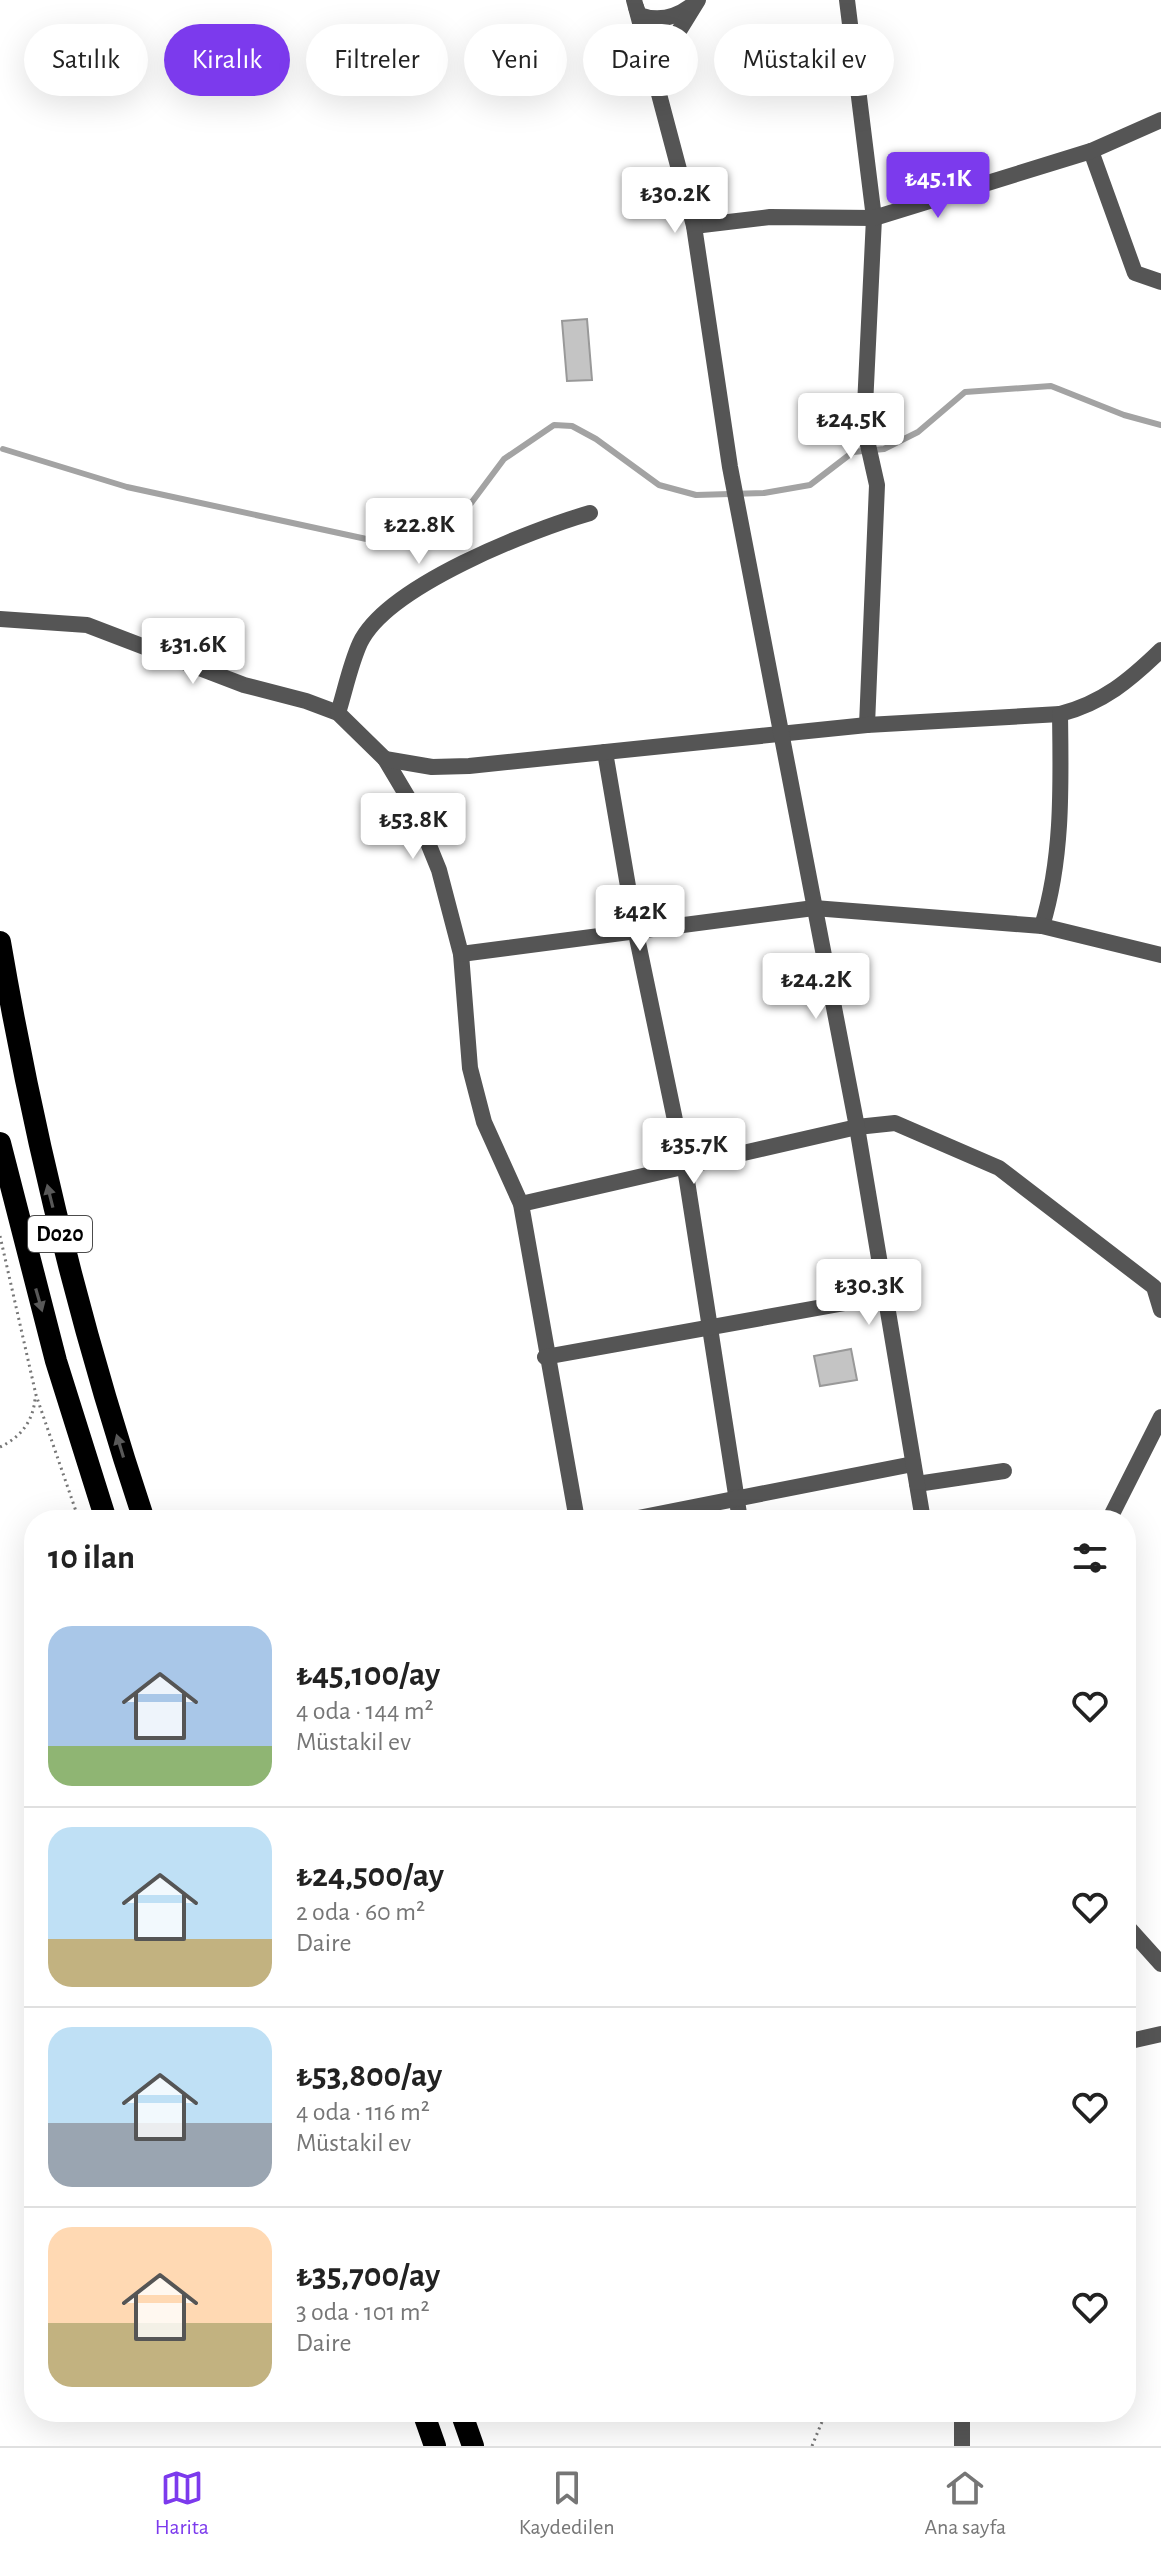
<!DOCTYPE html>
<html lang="tr">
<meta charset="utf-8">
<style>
body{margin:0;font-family:"Alegreya Sans",sans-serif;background:#f6f6f6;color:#222;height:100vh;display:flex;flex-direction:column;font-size:30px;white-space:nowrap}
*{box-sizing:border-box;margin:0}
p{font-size:26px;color:#767676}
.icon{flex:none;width:44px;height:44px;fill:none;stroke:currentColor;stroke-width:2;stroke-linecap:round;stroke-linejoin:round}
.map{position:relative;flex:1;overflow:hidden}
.details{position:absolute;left:24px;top:1510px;width:1112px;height:912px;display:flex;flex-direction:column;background:#fff;border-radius:32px;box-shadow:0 8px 32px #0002}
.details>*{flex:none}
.top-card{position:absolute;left:24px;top:24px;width:1114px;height:72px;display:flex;gap:16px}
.price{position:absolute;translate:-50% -68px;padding:0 18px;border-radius:8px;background:#fff;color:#222;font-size:26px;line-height:52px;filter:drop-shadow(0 2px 4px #0008)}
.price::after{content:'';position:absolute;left:50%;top:48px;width:24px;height:18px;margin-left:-12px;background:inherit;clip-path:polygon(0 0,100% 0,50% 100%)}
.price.active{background:#7c3aed;color:#fff}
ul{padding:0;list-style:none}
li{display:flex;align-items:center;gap:24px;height:200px;padding:0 24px}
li+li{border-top:2px solid #e0e0e0}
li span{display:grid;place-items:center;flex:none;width:224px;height:160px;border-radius:24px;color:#555}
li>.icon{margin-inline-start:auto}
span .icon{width:96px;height:96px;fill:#fffc;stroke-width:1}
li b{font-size:34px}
h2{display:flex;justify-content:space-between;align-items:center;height:96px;padding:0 24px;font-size:34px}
.tag{padding:0 28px;border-radius:36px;background:#fff;box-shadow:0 8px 32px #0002;font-size:28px;line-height:72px}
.tag.active{background:#7c3aed;color:#fff}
.dock{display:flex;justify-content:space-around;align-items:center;height:112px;border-top:2px solid #e0e0e0;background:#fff;font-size:22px;color:#767676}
.dock a{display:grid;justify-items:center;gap:4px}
.dock .active{color:#7c3aed}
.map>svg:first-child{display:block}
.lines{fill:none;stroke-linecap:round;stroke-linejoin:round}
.stream{stroke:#a3a3a3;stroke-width:6}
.building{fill:#c4c4c4;stroke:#999;stroke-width:2}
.path{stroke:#777;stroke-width:3;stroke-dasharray:2 4;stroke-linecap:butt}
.minor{stroke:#555;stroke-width:16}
.tertiary{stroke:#555;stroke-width:16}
.trunk{stroke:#000;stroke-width:22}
.oneway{fill:#595959}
.labels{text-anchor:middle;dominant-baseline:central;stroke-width:8;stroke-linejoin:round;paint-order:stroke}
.shield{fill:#fff;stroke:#4c4c4c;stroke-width:2}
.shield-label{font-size:22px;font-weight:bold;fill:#000}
</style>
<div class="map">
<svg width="1161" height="2446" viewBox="0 0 1161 2446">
<rect width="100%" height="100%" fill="#fff"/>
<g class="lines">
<!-- stream -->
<polyline class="stream" points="3,449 127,487 394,545 424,546 448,534 504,459 554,425 572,426 596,439 659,485 696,495 764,493 810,485 853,452 884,449 918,432 965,392 1051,386 1124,415 1161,425"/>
</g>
<!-- building -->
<g class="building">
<polygon points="587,319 592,380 567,381 562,321"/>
<polygon points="851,1349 857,1380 820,1386 814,1356"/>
</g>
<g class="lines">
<!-- path -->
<g class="path">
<polyline points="0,1236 36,1395 79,1520"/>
<path d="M0 1447C21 1437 33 1421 35 1399"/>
<polyline points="812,2446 826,2412"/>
</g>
<!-- minor -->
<g class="minor">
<polyline points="847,0 874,218 864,427 877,485 867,725"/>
<polyline points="1091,151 1135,273 1161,282"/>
<polyline points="694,226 770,217 874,218 1091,151 1161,120"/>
<polyline points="0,619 87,625 244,685 306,701 338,713 385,759 413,806 439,870 461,954 470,1068 484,1122 521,1204 577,1520"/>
<path d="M338 713C345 691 350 665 360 643 387 586 531 530 590 513"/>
<polyline points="605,752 636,933 685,1168 740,1520"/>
<polyline points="385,759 432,767 469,766 867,725 1060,714"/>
<path d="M1042 926C1063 858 1061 785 1060 714 1103 703 1130 680 1161 650"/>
<polyline points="461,954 814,908 1042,926 1161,955"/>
<polyline points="521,1204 857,1127 895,1123 999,1168 1154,1287 1161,1310"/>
<polyline points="545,1357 884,1296"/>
<polyline points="917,1484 1004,1471"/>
<polyline points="628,1520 913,1464"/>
<polyline points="1109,1520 1161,1417"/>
<polyline points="1126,1925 1161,1964"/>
<polyline points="1126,2042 1161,2034"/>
</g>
<!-- tertiary -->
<g class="tertiary">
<polyline points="634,0 694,226 730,467 857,1127 923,1520"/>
<path d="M636 7 639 15C658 22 675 18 691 6"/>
<polyline points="662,85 669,47 698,0"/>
<polyline points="962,2446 962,2412"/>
</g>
<!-- trunk -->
<g class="trunk">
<path d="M0 942C34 1141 80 1328 144 1520"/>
<polyline points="0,1143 56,1361 106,1520"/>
<polyline points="423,2412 435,2446"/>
<polyline points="461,2412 473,2446"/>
</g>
</g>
<!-- one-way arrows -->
<defs><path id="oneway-solid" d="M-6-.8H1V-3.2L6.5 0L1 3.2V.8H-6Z" transform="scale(2)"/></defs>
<g class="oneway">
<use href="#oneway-solid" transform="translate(50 1196) rotate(-104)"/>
<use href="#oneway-solid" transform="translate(39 1300) rotate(74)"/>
<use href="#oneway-solid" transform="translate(120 1446) rotate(-107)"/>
</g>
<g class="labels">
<!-- shield labels -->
<rect class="shield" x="28" y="1216" width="64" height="36" rx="6"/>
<g class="shield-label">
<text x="60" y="1234">D020</text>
</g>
</g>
</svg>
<b class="price active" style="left:938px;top:220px">₺45.1K</b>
<b class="price" style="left:675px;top:235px">₺30.2K</b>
<b class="price" style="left:851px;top:461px">₺24.5K</b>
<b class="price" style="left:419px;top:566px">₺22.8K</b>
<b class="price" style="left:193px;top:686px">₺31.6K</b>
<b class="price" style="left:413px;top:861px">₺53.8K</b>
<b class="price" style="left:640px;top:953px">₺42K</b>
<b class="price" style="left:816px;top:1021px">₺24.2K</b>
<b class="price" style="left:694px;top:1186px">₺35.7K</b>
<b class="price" style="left:869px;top:1327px">₺30.3K</b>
<div class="top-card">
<a class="tag">Satılık</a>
<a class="tag active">Kiralık</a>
<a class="tag">Filtreler</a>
<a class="tag">Yeni</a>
<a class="tag">Daire</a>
<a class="tag">Müstakil ev</a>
</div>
<section class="details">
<h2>10 ilan<svg class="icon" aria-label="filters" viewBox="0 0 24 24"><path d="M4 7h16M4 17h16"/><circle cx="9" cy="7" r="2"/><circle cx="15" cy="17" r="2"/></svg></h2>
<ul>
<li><span style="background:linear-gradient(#a9c7e8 75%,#8fb573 0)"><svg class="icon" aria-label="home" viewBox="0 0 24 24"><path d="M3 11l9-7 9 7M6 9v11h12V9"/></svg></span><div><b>₺45,100/ay</b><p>4 oda · 144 m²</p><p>Müstakil ev</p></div><svg class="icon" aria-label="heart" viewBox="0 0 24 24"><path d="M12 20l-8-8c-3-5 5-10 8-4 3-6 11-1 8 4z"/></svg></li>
<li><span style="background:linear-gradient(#bfe0f5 70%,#c2b280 0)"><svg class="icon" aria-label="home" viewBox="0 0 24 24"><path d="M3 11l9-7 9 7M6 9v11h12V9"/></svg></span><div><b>₺24,500/ay</b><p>2 oda · 60 m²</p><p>Daire</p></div><svg class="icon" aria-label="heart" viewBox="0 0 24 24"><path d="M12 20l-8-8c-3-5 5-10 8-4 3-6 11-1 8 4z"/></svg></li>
<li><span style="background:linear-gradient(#bfe0f5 60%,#9aa5b1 0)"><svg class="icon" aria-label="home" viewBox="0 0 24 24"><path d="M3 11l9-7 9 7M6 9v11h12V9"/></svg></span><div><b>₺53,800/ay</b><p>4 oda · 116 m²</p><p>Müstakil ev</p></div><svg class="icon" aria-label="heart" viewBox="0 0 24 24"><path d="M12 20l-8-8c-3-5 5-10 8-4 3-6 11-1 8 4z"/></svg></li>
<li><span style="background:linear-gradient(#ffd9b3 60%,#c2b280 0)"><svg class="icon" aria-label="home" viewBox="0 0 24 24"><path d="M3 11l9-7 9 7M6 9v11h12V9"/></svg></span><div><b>₺35,700/ay</b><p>3 oda · 101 m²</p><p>Daire</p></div><svg class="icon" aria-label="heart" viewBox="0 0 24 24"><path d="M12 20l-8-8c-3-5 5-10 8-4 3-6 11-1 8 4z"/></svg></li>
</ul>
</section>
</div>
<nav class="dock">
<a class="active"><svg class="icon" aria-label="map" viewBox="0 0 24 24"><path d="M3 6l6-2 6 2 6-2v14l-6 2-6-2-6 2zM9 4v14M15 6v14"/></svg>Harita</a>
<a><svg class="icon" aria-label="saved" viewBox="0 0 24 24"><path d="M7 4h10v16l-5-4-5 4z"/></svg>Kaydedilen</a>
<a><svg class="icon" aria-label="home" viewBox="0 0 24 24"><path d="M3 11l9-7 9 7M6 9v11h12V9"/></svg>Ana sayfa</a>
</nav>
